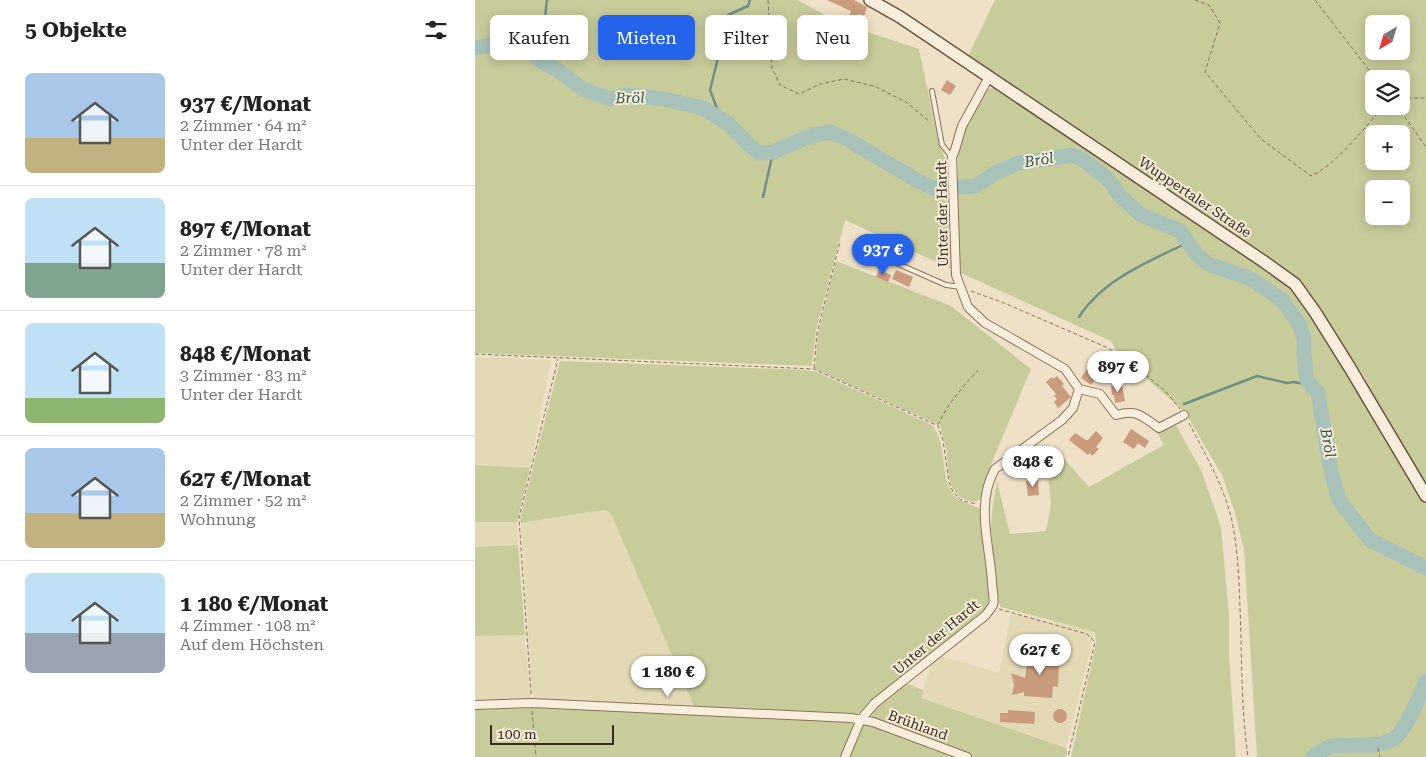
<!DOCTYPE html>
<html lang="de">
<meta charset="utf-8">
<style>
body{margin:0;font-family:"Roboto Serif",serif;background:#f6f6f6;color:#222;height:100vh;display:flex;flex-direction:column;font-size:19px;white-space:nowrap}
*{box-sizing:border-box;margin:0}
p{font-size:16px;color:#767676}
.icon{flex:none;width:28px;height:28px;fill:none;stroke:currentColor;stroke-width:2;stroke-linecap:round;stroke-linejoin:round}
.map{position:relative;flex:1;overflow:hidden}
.sheet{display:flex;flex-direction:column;background:#fff;width:475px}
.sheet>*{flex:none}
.hud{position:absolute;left:15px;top:15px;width:475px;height:45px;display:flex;gap:10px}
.needle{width:32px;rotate:218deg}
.buttons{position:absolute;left:890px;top:15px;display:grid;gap:10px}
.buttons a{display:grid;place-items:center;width:45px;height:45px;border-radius:8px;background:#fff;box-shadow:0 2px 12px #0003;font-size:25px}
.scale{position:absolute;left:15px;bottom:12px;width:124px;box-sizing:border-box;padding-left:5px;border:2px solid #3a2c20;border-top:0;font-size:14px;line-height:18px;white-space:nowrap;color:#3a2c20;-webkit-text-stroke:4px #f5ebd7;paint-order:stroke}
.price{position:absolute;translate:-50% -42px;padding:0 11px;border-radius:18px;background:#fff;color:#222;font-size:16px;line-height:32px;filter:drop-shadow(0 1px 2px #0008)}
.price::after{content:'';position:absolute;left:50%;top:30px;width:15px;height:11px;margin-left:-8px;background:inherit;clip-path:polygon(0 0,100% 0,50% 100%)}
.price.on{background:#2563eb;color:#fff}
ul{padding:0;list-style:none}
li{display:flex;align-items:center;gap:15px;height:125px;padding:0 25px}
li+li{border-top:1px solid #e0e0e0}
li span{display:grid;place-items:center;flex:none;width:140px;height:100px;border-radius:8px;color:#555}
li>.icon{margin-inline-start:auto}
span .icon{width:60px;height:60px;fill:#fffc;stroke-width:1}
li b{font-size:21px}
h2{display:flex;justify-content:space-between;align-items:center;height:60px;padding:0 25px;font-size:21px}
.tag{padding:0 18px;border-radius:8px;background:#fff;box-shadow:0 2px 12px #0003;font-size:18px;line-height:45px}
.tag.on{background:#2563eb;color:#fff}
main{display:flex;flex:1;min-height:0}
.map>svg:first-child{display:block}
.farmland{fill:#e3dab5}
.green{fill:#c8cc9b;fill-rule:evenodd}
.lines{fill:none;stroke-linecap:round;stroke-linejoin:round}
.stream{stroke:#6f9087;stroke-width:2.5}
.river{stroke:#a8c2b9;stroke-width:15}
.building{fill:#cb9b7e}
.lane-casing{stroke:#89735d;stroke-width:6}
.street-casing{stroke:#89735d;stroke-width:10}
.secondary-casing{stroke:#6b5440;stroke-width:14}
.path{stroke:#89735d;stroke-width:1;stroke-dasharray:4 2.5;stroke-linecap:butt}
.lane{stroke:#f8eedb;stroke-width:4}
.street{stroke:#f8eedb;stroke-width:8}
.secondary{stroke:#f8eedb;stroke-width:11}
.labels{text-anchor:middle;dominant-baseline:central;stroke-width:4;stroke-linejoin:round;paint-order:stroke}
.street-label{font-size:14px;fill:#3a2c20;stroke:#f5ebd7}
.water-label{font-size:15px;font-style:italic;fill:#305955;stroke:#f5ebd7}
</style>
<main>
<section class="sheet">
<h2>5 Objekte<svg class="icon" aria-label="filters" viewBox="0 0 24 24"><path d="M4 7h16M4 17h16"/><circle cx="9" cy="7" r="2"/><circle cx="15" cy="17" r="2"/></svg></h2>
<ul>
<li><span style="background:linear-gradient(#a9c7e8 65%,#c2b280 0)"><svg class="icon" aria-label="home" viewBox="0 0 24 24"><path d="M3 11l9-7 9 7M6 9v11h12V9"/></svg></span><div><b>937 €/Monat</b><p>2 Zimmer · 64 m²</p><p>Unter der Hardt</p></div></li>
<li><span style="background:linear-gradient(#bfe0f5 65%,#7fa58c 0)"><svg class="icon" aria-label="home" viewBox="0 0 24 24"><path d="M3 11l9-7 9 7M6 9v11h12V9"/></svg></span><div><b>897 €/Monat</b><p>2 Zimmer · 78 m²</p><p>Unter der Hardt</p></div></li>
<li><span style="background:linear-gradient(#bfe0f5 75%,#8fb573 0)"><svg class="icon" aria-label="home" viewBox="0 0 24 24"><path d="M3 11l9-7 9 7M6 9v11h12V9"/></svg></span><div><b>848 €/Monat</b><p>3 Zimmer · 83 m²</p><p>Unter der Hardt</p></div></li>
<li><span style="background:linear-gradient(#a9c7e8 65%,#c2b280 0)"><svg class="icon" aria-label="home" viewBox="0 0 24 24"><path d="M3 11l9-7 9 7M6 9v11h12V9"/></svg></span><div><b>627 €/Monat</b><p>2 Zimmer · 52 m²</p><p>Wohnung</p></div></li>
<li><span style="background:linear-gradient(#bfe0f5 60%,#9aa5b1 0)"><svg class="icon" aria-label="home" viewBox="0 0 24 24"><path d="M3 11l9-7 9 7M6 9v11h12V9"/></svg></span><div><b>1 180 €/Monat</b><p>4 Zimmer · 108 m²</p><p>Auf dem Höchsten</p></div></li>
</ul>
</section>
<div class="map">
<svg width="951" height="757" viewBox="0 0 951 757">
<rect width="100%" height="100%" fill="#eee1c7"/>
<!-- farmland -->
<g class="farmland">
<polygon points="0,357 76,360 55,468 0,465"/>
<polygon points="127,510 132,511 136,514 220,709 65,701 60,698 57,692 46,523"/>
<polygon points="12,521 42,522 43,545 0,547 0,522"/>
<polygon points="536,614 620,631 591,748 445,698 460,654 524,673"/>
<polygon points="50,635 55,700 0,703 0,636"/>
</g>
<!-- green -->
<g class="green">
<polygon points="0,0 322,0 365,23 444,49 463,139 473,167 473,222 477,269 370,220 341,330 337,366 0,353"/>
<path d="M520 0H951V488L912 426 890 378 825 280 661 168 492 58ZM899 24H926V51H899ZM899 79H926V106H899ZM899 134H926V161H899ZM899 189H926V216H899Z"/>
<path d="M519 88 527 90 782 261 815 287 829 305 951 505V757H782L769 549 760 513 747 475 710 412 643 354 636 341 486 273C482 239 481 206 483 172 483 163 482 153 484 145 490 125 501 107 512 89Z"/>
<path d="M361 261 476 306 556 369 517 462 509 495 506 499C501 502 497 502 491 500 470 493 474 465 471 447 469 440 466 432 465 424H461L340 369 343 333Z"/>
<path d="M85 361 332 370 342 372 457 425C474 445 463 482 482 498 489 504 499 505 507 510L515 595V603L510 609 394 704 389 710 380 715 220 709 136 514 132 511 127 510 46 523 45 519Z"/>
<polygon points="701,425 726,470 746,527 754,615 754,655 761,757 596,757 621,643 620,632 526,607 523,601 516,529 517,512 522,481 535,534 571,531 576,504 573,474 584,453 614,487 689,445 681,431"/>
<polygon points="0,465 55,468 42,522 0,522"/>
<polygon points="43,545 50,635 0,636 0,547"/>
<polygon points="430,683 448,690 446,698 591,748 592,752 591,757 498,757 400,720 395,714 398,710"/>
<polygon points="52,707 118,707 375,720 380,727 366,757 0,757 0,710"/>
<polygon points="392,723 487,757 372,757 385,727"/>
</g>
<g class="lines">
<!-- stream -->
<g class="stream">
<path d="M69 64 71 52 66 42C70 28 70 14 72 0"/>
<path d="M246 119 235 90 244 54 241 51C241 45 250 22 253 15L273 6 275 0"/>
<polyline points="288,197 298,152"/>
<path d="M604 317C628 279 675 261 714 242"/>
<polyline points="709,404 782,376 812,383 819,382 836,385"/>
</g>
<!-- river -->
<g class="river">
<polyline points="0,48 30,43 47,45 67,62 81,69 108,89 135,99 151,95 188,99 228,108 254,124 273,144 284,153 298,152 335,136 354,132 372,139 441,180 460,189 500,186 524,171 544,163 597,155 607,159 633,179 645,196 666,215 705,231 722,255 733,264 776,279 807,300 824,324 829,339 829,355 832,380 843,393 856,472 864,500 895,540 951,568"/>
<path d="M838 757C844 753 851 747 858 746 875 743 910 750 922 736 934 724 944 697 951 681"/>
</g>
</g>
<!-- building -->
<g class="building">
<polygon points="352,0 379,0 392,7 389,16 384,14 382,19 374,16 376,11"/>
<polygon points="472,80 481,86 475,95 466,90"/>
<polygon points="404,270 416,275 413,282 401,277"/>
<polygon points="421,270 438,277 434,287 417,279"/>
<polygon points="612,368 623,376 616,385 606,378"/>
<polygon points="635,369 642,376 634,383 628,376"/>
<polygon points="582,376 589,384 587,386 596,397 583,408 579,402 582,399 579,396 581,394 571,382 577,377 578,379"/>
<polygon points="647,384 650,401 640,403 639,395 637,395 636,386"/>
<polygon points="656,429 674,441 670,448 663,443 659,449 648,442"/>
<polygon points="621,431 628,438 621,447 624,449 617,456 615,453 613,455 594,440 600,433 611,440 613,440"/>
<polygon points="563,480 564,495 553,496 551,481"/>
<polygon points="574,639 585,640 583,687 578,686 577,698 549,696 549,692 537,695 539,685 536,673 550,678 552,664 572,665"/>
<circle cx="585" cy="716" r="7"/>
<polygon points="533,710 560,712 559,724 525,722 525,713 533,713"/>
</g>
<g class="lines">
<!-- lane casing -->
<g class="lane-casing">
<g id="lane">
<polyline points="457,91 467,145 477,157"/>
<polyline points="421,263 471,285 486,287"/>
</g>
</g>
<!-- street casing -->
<g class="street-casing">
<g id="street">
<path d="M604 389 625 394 641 415C663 409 666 416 684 428L709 415"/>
<polyline points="0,705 57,703 376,718 398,722 492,757"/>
<path d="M370 757 386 719 400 703 511 615C513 612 516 608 518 605 520 599 517 589 517 582 515 545 500 504 520 469L587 420 598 408 604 389 590 369 510 323 493 307 481 275 477 157 480 150 487 126 514 77"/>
</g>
</g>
<!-- secondary casing -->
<g class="secondary-casing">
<polyline id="secondary" points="395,0 425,17 788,261 820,284 840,312 875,368 951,496"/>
</g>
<!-- path -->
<g class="path">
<polyline points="293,0 297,68 305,85 324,94 345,84 369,79 399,86 431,102 455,122"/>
<path d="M720 0 734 5 745 23 730 72 786 139 836 176C862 164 889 128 909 106"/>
<polyline points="840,0 901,79"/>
<polyline points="926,98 951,98"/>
<polyline points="922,106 951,147"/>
<polyline points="496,291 529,303 633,348 663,368 691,392 705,409"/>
<polyline points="0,354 339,369 463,426 468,440 474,482 478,492 487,501 502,504"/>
<polyline points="339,368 342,333 365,242"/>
<path d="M714 423C730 454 749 486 757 521 763 550 764 579 765 608 767 658 766 708 773 757"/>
<path d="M463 425C472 404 488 387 503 370"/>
<polyline points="524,609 612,634 620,642 593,757"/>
<polyline points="56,694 44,518 83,359"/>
<polyline points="57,711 61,757"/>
<polyline points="903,748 905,757"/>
</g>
<!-- lane -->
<use href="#lane" class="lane"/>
<!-- street -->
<use href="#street" class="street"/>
<!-- secondary -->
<use href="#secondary" class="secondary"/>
</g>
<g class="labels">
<!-- street labels -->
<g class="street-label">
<text transform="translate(720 197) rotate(34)">Wuppertaler Straße</text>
<text transform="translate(467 214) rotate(-91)">Unter der Hardt</text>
<text transform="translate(461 637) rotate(-40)">Unter der Hardt</text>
<text transform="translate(443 725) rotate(20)">Brühland</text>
</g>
<!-- water labels -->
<g class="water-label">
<text transform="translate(155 98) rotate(-1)">Bröl</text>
<text transform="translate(564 160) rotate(-9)">Bröl</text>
<text transform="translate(853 443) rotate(79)">Bröl</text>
</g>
</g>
</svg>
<div class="buttons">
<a><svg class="needle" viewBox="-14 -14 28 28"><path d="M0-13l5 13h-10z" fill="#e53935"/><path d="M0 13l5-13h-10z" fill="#767676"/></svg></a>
<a><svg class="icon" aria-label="layers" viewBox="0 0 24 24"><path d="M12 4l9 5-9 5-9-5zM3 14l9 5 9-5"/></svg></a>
<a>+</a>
<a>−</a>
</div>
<div class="scale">100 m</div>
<b class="price on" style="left:408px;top:276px">937 €</b>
<b class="price" style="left:643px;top:393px">897 €</b>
<b class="price" style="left:558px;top:488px">848 €</b>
<b class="price" style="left:565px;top:676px">627 €</b>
<b class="price" style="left:193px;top:698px">1 180 €</b>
<div class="hud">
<a class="tag">Kaufen</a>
<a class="tag on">Mieten</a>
<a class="tag">Filter</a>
<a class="tag">Neu</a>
</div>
</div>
</main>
